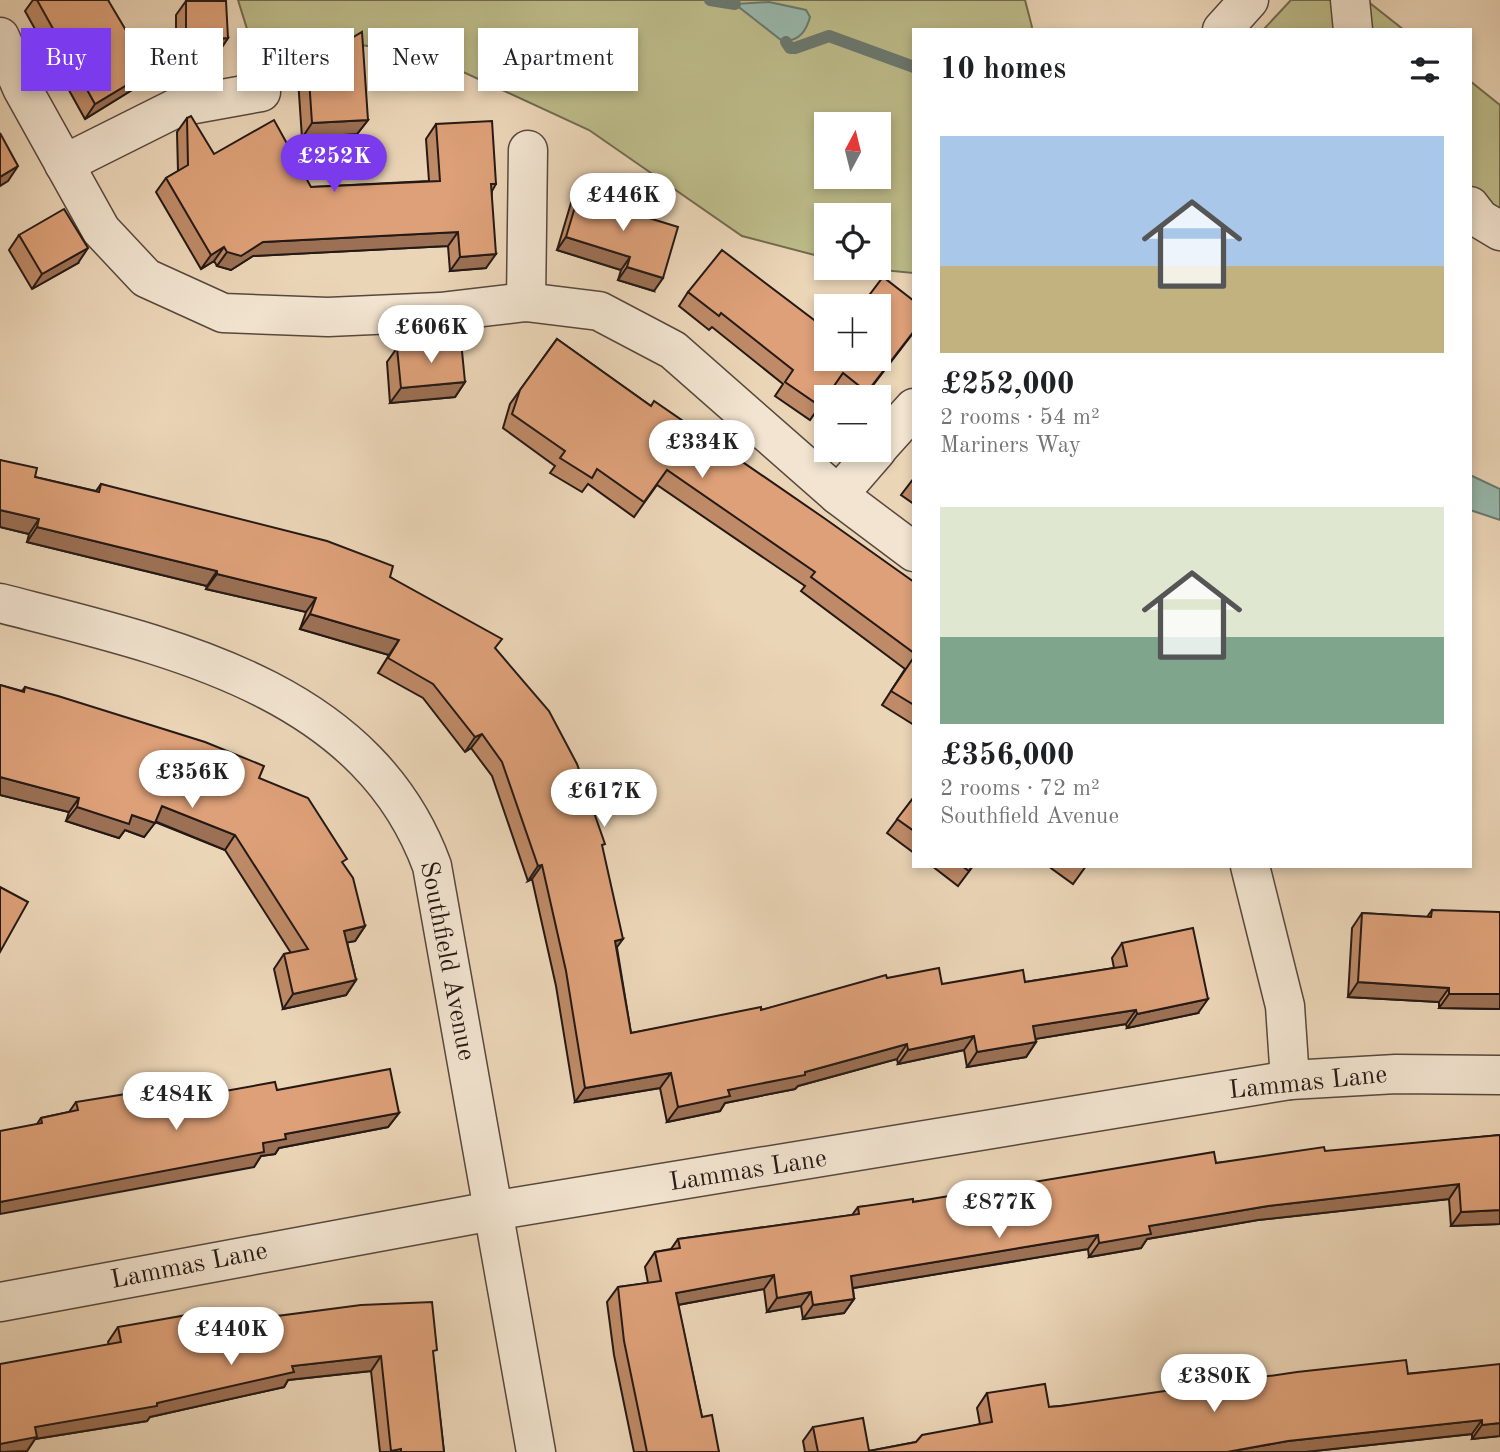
<!DOCTYPE html>
<meta charset="utf-8">
<style>
body{margin:0;font-family:"Old Standard TT",serif;background:#f6f6f6;color:#202124;height:100vh;display:flex;flex-direction:column;font-size:26px;white-space:nowrap}
*{box-sizing:border-box;margin:0}
p{font-size:23px;color:#757577}
.icon{flex:none;width:38px;height:38px;fill:none;stroke:currentColor;stroke-width:2;stroke-linecap:round;stroke-linejoin:round}
.map{position:relative;flex:1;overflow:hidden}
.details{position:absolute;left:912px;top:28px;width:560px;height:840px;display:flex;flex-direction:column;background:#fff;border-radius:0px;box-shadow:0 4px 10px #0003}
.details>*{flex:none}
.top-card{position:absolute;left:21px;top:28px;width:665px;height:63px;display:flex;gap:14px}
.needle{width:46px;rotate:7deg}
.buttons{position:absolute;left:814px;top:112px;display:grid;gap:14px}
.buttons a{display:grid;place-items:center;width:77px;height:77px;border-radius:0px;background:#fff;box-shadow:0 4px 10px #0003;font-size:35px}
.price{position:absolute;translate:-50% -60px;padding:0 16px;border-radius:24px;background:#fff;color:#222;font-size:23px;line-height:46px;filter:drop-shadow(0 2px 4px #0008)}
.price::after{content:'';position:absolute;left:50%;top:42px;width:21px;height:16px;margin-left:-10px;background:inherit;clip-path:polygon(0 0,100% 0,50% 100%)}
.price.current{background:#7c3aed;color:#fff}
ul{padding:0;list-style:none}
li{display:grid;align-content:center;gap:14px;height:371px;padding:0 28px}
li span{display:grid;place-items:center;height:217px;border-radius:0px;color:#555}
li>.icon{margin-inline-start:auto}
span .icon{width:126px;height:126px;fill:#fffc;stroke-width:1}
li b{font-size:30px}
h2{display:flex;justify-content:space-between;align-items:center;height:84px;padding:0 28px;font-size:30px}
.pill{padding:0 24px;border-radius:0px;background:#fff;box-shadow:0 4px 10px #0003;font-size:24px;line-height:63px}
.pill.current{background:#7c3aed;color:#fff}
.map>svg:first-child{display:block}
.green{fill:#bdbc8a;stroke:#716a50;stroke-width:2;fill-rule:evenodd}
.water{fill:#98b9ad;stroke:#6a7970;stroke-width:2}
.lines{fill:none;stroke-linecap:round;stroke-linejoin:round}
.stream{stroke:#6a7970;stroke-width:12}
.minor-casing{stroke:#56483e;stroke-width:41}
.tertiary-casing{stroke:#56483e;stroke-width:41}
.minor{stroke:#f2e4d0;stroke-width:38}
.tertiary{stroke:#f2e4d0;stroke-width:38}
.wall{fill:#be8a67;stroke:#251915;stroke-width:2}
.shaded-wall{fill:#9b7054;stroke:#251915;stroke-width:2}
.building{fill:#dda078;stroke:#251915;stroke-width:2}
.labels{text-anchor:middle;dominant-baseline:central;stroke-width:5;stroke-linejoin:round;paint-order:stroke}
.street-label{font-size:26px;fill:#251915;stroke:#f2e4d0}
</style>
<div class="map">
<svg width="1500" height="1452" viewBox="0 0 1500 1452">
<rect width="100%" height="100%" fill="#ebd5b7"/>
<filter id="stains"><feTurbulence type="fractalNoise" baseFrequency=".00286" numOctaves="4"/><feColorMatrix values="0 0 0 0 .2 0 0 0 0 .09 0 0 0 0 .02 0 0 0 .5 -.17"/></filter>
<radialGradient id="worn" r=".72"><stop offset=".6" stop-color="#630" stop-opacity="0"/><stop offset="1" stop-color="#630" stop-opacity=".3"/></radialGradient>
<!-- green -->
<g class="green">
<path d="M238 0H1025L1032 27 1031 30H914L913 273 862 268H878V215H826V258L742 236 589 130 420 52 248 32ZM826 124H878V177H826Z"/>
<polygon points="1291,0 1366,0 1404,30 1263,30"/>
<polygon points="1470,81 1500,105 1500,231 1470,214"/>
</g>
<!-- water -->
<g class="water">
<path d="M769 2 806 10 810 17C806 32 798 43 781 40L735 4Z"/>
<polygon points="1470,475 1500,489 1500,520 1470,510"/>
</g>
<g class="lines">
<!-- stream -->
<g class="stream">
<polyline points="710,0 735,4"/>
<polyline points="786,42 790,48 795,48 829,36 914,67"/>
</g>
<!-- minor casing -->
<g class="minor-casing">
<g id="minor">
<polyline points="1350,0 1353,30"/>
<polyline points="1222,30 1249,0"/>
<polyline points="0,37 22,88 101,230 146,278 223,313 328,317 440,312 526,302 599,311 673,350 838,495 914,552"/>
<polyline points="64,164 178,107 261,92"/>
<polyline points="1470,206 1480,219 1500,231"/>
<polyline points="526,302 528,150"/>
<polyline points="878,448 914,408"/>
<polyline points="838,495 877,450"/>
<polyline points="1250,866 1285,1006 1290,1080"/>
<polyline points="492,1211 1290,1080 1396,1074 1500,1075"/>
</g>
</g>
<!-- tertiary casing -->
<g class="tertiary-casing">
<g id="tertiary">
<path d="M0 603C166 646 366 686 432 866L536 1452"/>
<polyline points="0,1302 492,1211"/>
</g>
</g>
<!-- minor -->
<use href="#minor" class="minor"/>
<!-- tertiary -->
<use href="#tertiary" class="tertiary"/>
</g>
<!-- wall -->
<g class="wall">
<polygon points="33,0 108,0 140,85 85,119 25,11"/>
<polygon points="186,1 228,38 218,53 176,56 176,15"/>
<polygon points="308,64 368,120 357,134 302,138 298,79"/>
<polygon points="187,118 214,154 311,187 429,181 426,139 436,124 496,184 492,191 486,268 450,271 448,246 253,256 231,270 217,266 214,261 201,269 156,192 166,178 178,171 177,132"/>
<polygon points="580,190 610,206 654,291 618,280 621,270 557,250 571,203"/>
<polygon points="19,235 78,263 32,289 9,250"/>
<polygon points="688,292 826,359 914,332 864,397 846,397 833,387 810,420 775,396 783,384 712,327 709,330 679,306"/>
<polygon points="557,339 651,406 914,587 914,725 882,705 905,669 801,591 805,586 657,485 634,517 588,484 582,492 550,473 555,466 503,428 510,404"/>
<polygon points="397,348 465,382 455,397 390,403 387,362"/>
<polygon points="0,460 35,477 96,491 101,484 390,577 495,649 602,847 617,948 631,1033 761,1010 887,978 942,984 1025,982 1114,968 1112,958 1122,943 1198,1013 1127,1028 1126,1024 1035,1039 1036,1042 1026,1057 967,1067 964,1050 898,1064 897,1059 798,1086 795,1089 725,1103 720,1111 667,1122 660,1088 575,1102 556,986 532,879 528,881 492,776 471,748 465,752 423,698 378,673 389,655 300,629 306,612 206,589 207,586 27,542 29,534 0,527"/>
<polygon points="914,478 914,504 901,495"/>
<polygon points="0,685 22,691 25,687 259,778 343,864 365,926 355,941 347,942 356,980 346,995 283,1009 274,969 284,954 291,953 225,850 155,822 144,837 125,830 119,838 66,821 69,812 0,795"/>
<polygon points="914,797 914,853 887,833"/>
<polygon points="932,866 973,866 958,886"/>
<polygon points="1048,866 1086,866 1073,884"/>
<polygon points="1432,910 1500,1009 1439,1008 1439,1002 1348,997 1352,928 1362,913 1427,917"/>
<polygon points="277,1090 399,1113 388,1127 279,1148 275,1154 261,1156 254,1167 37,1124 41,1118 69,1112 76,1102 161,1111 218,1102 225,1091"/>
<polygon points="1500,1135 1500,1224 1451,1226 1449,1199 1258,1220 1147,1239 1141,1248 1089,1257 1088,1249 853,1288 854,1299 844,1313 803,1319 801,1306 767,1312 764,1289 678,1305 702,1417 719,1452 634,1452 614,1355 607,1302 618,1287 648,1283 645,1267 655,1252 671,1249 678,1239 852,1215 858,1207 913,1202 1216,1163"/>
<polygon points="269,1317 433,1355 444,1452 380,1452 371,1371 288,1380 284,1387 150,1417 147,1421 35,1439 27,1451 23,1452 109,1345 108,1342 118,1327 208,1326"/>
<polygon points="1500,1365 1500,1436 1472,1439 1472,1434 1305,1452 805,1452 803,1441 813,1427 869,1451 916,1442 980,1424 977,1408 987,1393 1049,1407"/>
</g>
<!-- shaded-wall -->
<g class="shaded-wall">
<polygon points="228,38 218,53 176,56 186,41"/>
<polygon points="150,71 140,85 85,119 95,104"/>
<polygon points="368,120 357,134 302,138 312,123"/>
<polygon points="18,166 8,181 0,186 0,177"/>
<polygon points="458,232 448,246 253,256 231,270 217,266 227,252 263,242"/>
<polygon points="566,237 630,257 621,270 557,250"/>
<polygon points="224,247 214,261 201,269 211,255"/>
<polygon points="88,248 78,263 32,289 42,274"/>
<polygon points="496,254 486,268 450,271 460,257"/>
<polygon points="627,267 663,278 654,291 618,280"/>
<polygon points="465,382 455,397 390,403 401,388"/>
<polygon points="0,510 39,519 29,534 0,527"/>
<polygon points="37,527 217,571 207,586 27,542"/>
<polygon points="217,574 316,598 306,612 206,589"/>
<polygon points="310,614 399,640 389,655 300,629"/>
<polygon points="482,734 471,748 465,752 475,737"/>
<polygon points="0,777 79,798 69,812 0,795"/>
<polygon points="162,806 235,835 225,850 152,820"/>
<polygon points="77,807 132,815 155,823 144,837 125,830 119,838 66,821"/>
<polygon points="542,865 532,879 528,881 538,866"/>
<polygon points="365,926 355,941 334,945 344,931"/>
<polygon points="623,939 612,954 615,941"/>
<polygon points="356,980 346,995 283,1009 293,994"/>
<polygon points="1358,982 1449,988 1439,1002 1348,997"/>
<polygon points="1449,994 1500,994 1500,1009 1439,1008"/>
<polygon points="1208,999 1198,1013 1127,1028 1137,1014"/>
<polygon points="1136,1010 1126,1024 1023,1041 1033,1026"/>
<polygon points="974,1036 964,1050 898,1064 908,1050"/>
<polygon points="1036,1042 1026,1057 967,1067 977,1052"/>
<polygon points="907,1044 897,1059 798,1086 795,1089 725,1103 720,1111 667,1122 678,1107 728,1090 805,1072"/>
<polygon points="671,1073 660,1088 575,1102 585,1088"/>
<polygon points="399,1113 388,1127 279,1148 275,1154 261,1156 254,1167 0,1214 0,1202 263,1143 285,1134"/>
<polygon points="1459,1184 1449,1199 1258,1220 1147,1239 1141,1248 1089,1257 1099,1243 1149,1226 1268,1206"/>
<polygon points="1500,1210 1500,1224 1451,1226 1461,1212"/>
<polygon points="1098,1235 1088,1249 841,1290 851,1276"/>
<polygon points="774,1275 764,1289 666,1307 676,1293"/>
<polygon points="811,1292 801,1306 767,1312 777,1298"/>
<polygon points="854,1299 844,1313 803,1319 813,1305"/>
<polygon points="381,1356 371,1371 288,1380 284,1387 150,1417 147,1421 35,1439 27,1451 0,1452 0,1444 35,1427 157,1403 292,1366"/>
<polygon points="1482,1420 1472,1434 1305,1452 1227,1452 1288,1441"/>
<polygon points="1500,1423 1500,1436 1472,1439 1482,1425"/>
</g>
<!-- building -->
<g class="building">
<polygon points="37,0 108,0 150,71 95,104"/>
<polygon points="186,1 226,1 228,38 186,41"/>
<polygon points="362,32 368,120 312,123 308,64"/>
<polygon points="191,116 214,154 274,120 311,187 440,181 436,124 492,121 496,184 491,184 496,254 460,257 458,232 263,242 241,256 227,252 224,247 211,255 166,178 188,165 187,118"/>
<polygon points="0,133 18,166 0,177"/>
<polygon points="580,190 612,200 610,206 678,227 663,278 627,267 630,257 566,237"/>
<polygon points="64,209 88,248 42,274 19,235"/>
<polygon points="722,250 826,329 826,359 878,359 878,306 861,306 883,277 914,301 914,331 867,392 843,373 820,406 785,382 793,370 721,313 719,316 688,292"/>
<polygon points="557,339 651,406 654,401 824,518 914,582 914,653 811,577 815,572 667,470 644,502 597,469 592,478 560,458 565,451 512,414 520,390"/>
<polygon points="461,341 465,382 401,388 397,348"/>
<polygon points="0,460 37,468 35,477 99,492 101,484 327,541 393,566 390,577 502,639 495,648 549,711 577,764 605,844 602,845 623,939 615,941 631,1033 761,1007 761,1010 886,975 887,978 939,968 942,984 1023,970 1025,982 1127,966 1122,943 1193,928 1208,999 1137,1014 1136,1010 1033,1026 1036,1042 977,1052 974,1036 908,1050 907,1044 805,1072 805,1075 728,1090 730,1096 678,1107 671,1073 585,1088 566,971 542,865 538,866 502,762 482,734 475,737 433,684 388,658 399,640 310,614 316,598 217,574 217,571 37,527 39,519 0,510"/>
<polygon points="914,657 914,705 891,691"/>
<polygon points="0,685 24,692 25,687 58,696 205,742 264,766 259,778 308,798 347,859 342,862 353,878 365,926 344,931 356,980 293,994 284,954 308,949 235,835 162,806 155,823 132,815 129,824 77,807 79,798 0,777"/>
<polygon points="914,797 914,831 897,819"/>
<polygon points="962,866 972,866 969,871"/>
<polygon points="0,887 28,902 0,952"/>
<polygon points="1432,910 1500,912 1500,994 1449,994 1449,988 1358,982 1362,913 1431,917"/>
<polygon points="390,1069 399,1113 285,1134 286,1139 263,1143 264,1152 0,1202 0,1131 42,1123 41,1118 78,1110 76,1102 157,1089 161,1111 227,1100 225,1091 275,1082 277,1090"/>
<polygon points="1500,1135 1500,1210 1461,1212 1459,1184 1268,1206 1149,1226 1151,1234 1099,1243 1098,1235 851,1276 854,1299 813,1305 811,1292 777,1298 774,1275 676,1293 702,1417 712,1415 719,1452 647,1452 624,1341 618,1287 661,1281 655,1252 680,1248 678,1239 859,1214 858,1207 913,1199 913,1202 1214,1152 1216,1163 1324,1147 1325,1151"/>
<polygon points="432,1302 437,1350 433,1351 444,1452 401,1452 401,1449 391,1451 381,1356 292,1366 294,1372 157,1403 157,1406 35,1427 37,1437 0,1444 0,1364 121,1342 118,1327 187,1315 189,1326 208,1322 208,1326 269,1313 269,1317 361,1305"/>
<polygon points="1406,1360 1408,1374 1500,1364 1500,1423 1482,1425 1482,1420 1288,1441 1227,1452 818,1452 813,1427 863,1418 869,1451 916,1442 922,1435 992,1422 987,1393 1045,1384 1049,1407 1061,1406 1297,1372"/>
</g>
<g class="labels">
<!-- street labels -->
<g class="street-label">
<text transform="translate(447 961) rotate(79)">Southfield Avenue</text>
<text transform="translate(1308 1083) rotate(-6)">Lammas Lane</text>
<text transform="translate(748 1171) rotate(-9)">Lammas Lane</text>
<text transform="translate(189 1266) rotate(-11)">Lammas Lane</text>
</g>
</g>
<rect width="100%" height="100%" filter="url(#stains)"/>
<rect width="100%" height="100%" fill="url(#worn)"/>
</svg>
<div class="buttons">
<a><svg class="needle" viewBox="-14 -14 28 28"><path d="M0-13l5 13h-10z" fill="#e53935"/><path d="M0 13l5-13h-10z" fill="#757577"/></svg></a>
<a><svg class="icon" aria-label="locate" viewBox="0 0 24 24"><circle cx="12" cy="12" r="6"/><path d="M12 2v4M12 18v4M2 12h4M18 12h4"/></svg></a>
<a>+</a>
<a>−</a>
</div>
<b class="price current" style="left:334px;top:194px">£252K</b>
<b class="price" style="left:623px;top:233px">£446K</b>
<b class="price" style="left:431px;top:365px">£606K</b>
<b class="price" style="left:702px;top:480px">£334K</b>
<b class="price" style="left:192px;top:810px">£356K</b>
<b class="price" style="left:604px;top:829px">£617K</b>
<b class="price" style="left:176px;top:1132px">£484K</b>
<b class="price" style="left:999px;top:1240px">£877K</b>
<b class="price" style="left:231px;top:1367px">£440K</b>
<b class="price" style="left:1214px;top:1414px">£380K</b>
<div class="top-card">
<a class="pill current">Buy</a>
<a class="pill">Rent</a>
<a class="pill">Filters</a>
<a class="pill">New</a>
<a class="pill">Apartment</a>
</div>
<section class="details">
<h2>10 homes<svg class="icon" aria-label="filters" viewBox="0 0 24 24"><path d="M4 7h16M4 17h16"/><circle cx="9" cy="7" r="2"/><circle cx="15" cy="17" r="2"/></svg></h2>
<ul>
<li><span style="background:linear-gradient(#a9c7e8 60%,#c2b280 0)"><svg class="icon" aria-label="home" viewBox="0 0 24 24"><path d="M3 11l9-7 9 7M6 9v11h12V9"/></svg></span><div><b>£252,000</b><p>2 rooms · 54 m²</p><p>Mariners Way</p></div></li>
<li><span style="background:linear-gradient(#dfe7d0 60%,#7fa58c 0)"><svg class="icon" aria-label="home" viewBox="0 0 24 24"><path d="M3 11l9-7 9 7M6 9v11h12V9"/></svg></span><div><b>£356,000</b><p>2 rooms · 72 m²</p><p>Southfield Avenue</p></div></li>
</ul>
</section>
</div>
